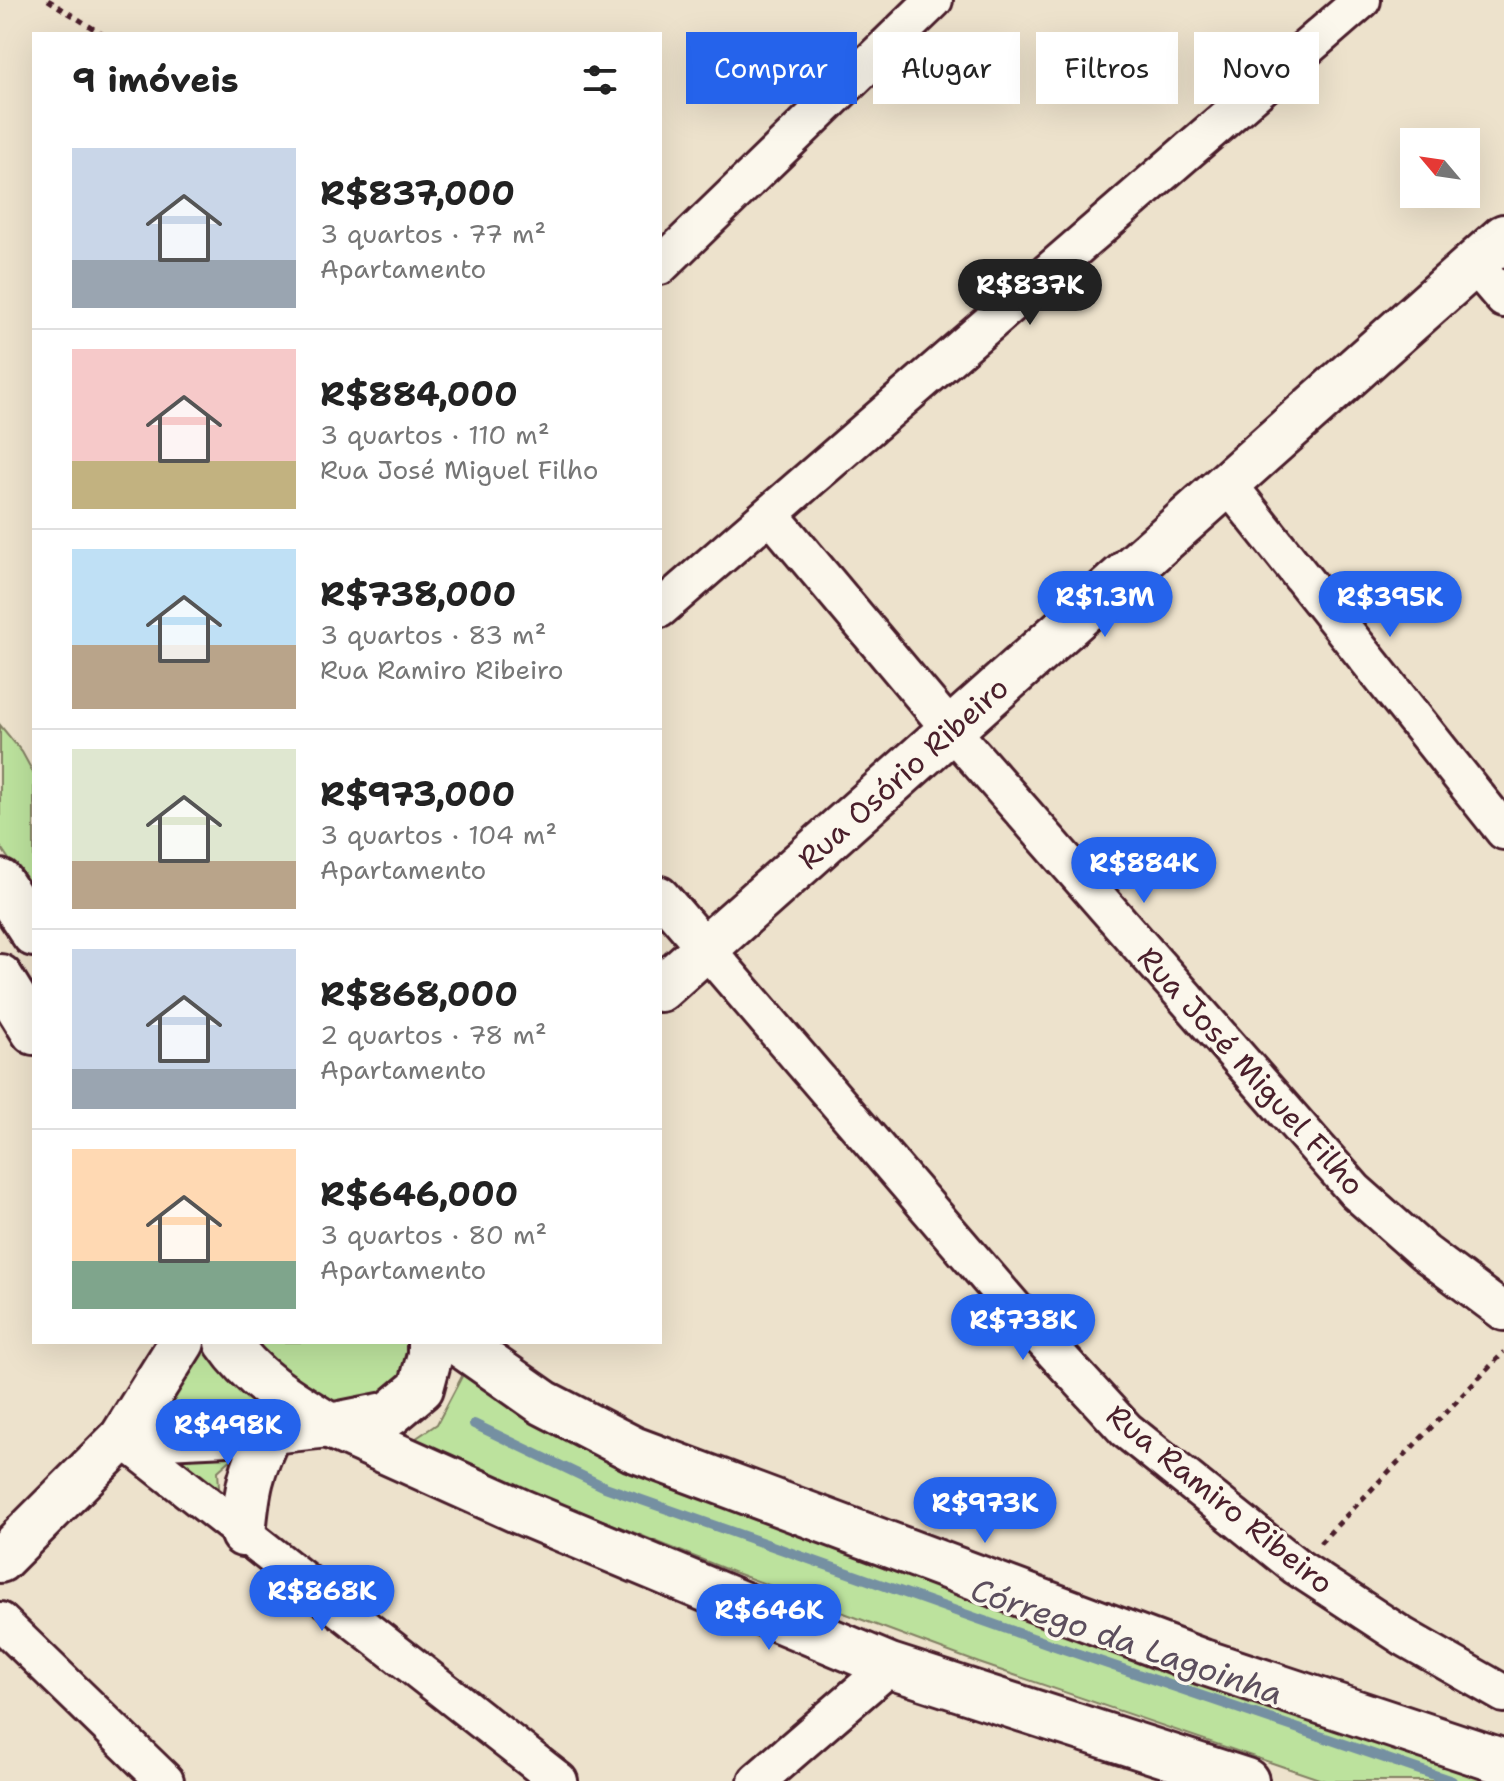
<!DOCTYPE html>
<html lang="pt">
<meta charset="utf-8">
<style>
body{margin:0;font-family:"Shantell Sans",sans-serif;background:#f6f6f6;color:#222;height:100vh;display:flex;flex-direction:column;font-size:30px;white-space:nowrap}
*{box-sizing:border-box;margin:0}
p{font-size:26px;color:#767676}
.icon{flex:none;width:44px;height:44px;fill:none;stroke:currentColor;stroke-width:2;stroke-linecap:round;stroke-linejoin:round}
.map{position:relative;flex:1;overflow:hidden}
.details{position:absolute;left:32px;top:32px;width:630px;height:1312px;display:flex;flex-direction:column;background:#fff;border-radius:0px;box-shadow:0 8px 32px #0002}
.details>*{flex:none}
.banner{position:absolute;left:686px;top:32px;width:698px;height:72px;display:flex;gap:16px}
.needle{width:52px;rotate:299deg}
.fabs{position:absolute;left:1400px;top:128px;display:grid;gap:16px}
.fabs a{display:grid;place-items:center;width:80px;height:80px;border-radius:0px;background:#fff;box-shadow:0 8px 32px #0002;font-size:40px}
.price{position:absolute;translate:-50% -68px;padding:0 18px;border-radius:28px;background:#2563eb;color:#fff;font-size:26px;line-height:52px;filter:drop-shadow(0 2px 4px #0008)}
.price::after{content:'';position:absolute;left:50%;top:48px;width:24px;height:18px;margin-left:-12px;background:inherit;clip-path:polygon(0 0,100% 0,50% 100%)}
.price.active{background:#222;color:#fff}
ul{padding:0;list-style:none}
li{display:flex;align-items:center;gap:24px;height:200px;padding:0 40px}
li+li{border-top:2px solid #e0e0e0}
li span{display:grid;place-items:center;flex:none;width:224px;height:160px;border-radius:0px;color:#555}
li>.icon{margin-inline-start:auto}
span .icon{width:96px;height:96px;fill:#fffc;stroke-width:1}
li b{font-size:34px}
h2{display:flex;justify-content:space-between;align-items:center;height:96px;padding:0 40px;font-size:34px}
.pill{padding:0 28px;border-radius:0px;background:#fff;box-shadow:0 8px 32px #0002;font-size:28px;line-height:72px}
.pill.active{background:#2563eb;color:#fff}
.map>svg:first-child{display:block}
.green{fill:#bce29d;stroke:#838064;stroke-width:2}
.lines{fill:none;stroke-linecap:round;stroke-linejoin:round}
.stream{stroke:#7590a2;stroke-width:10}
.street-casing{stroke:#4a1f2b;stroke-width:42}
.secondary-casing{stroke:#4a1f2b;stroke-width:50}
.path{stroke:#4a1f2b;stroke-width:5;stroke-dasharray:6 6;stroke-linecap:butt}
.street{stroke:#fbf7ec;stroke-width:36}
.secondary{stroke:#fbf7ec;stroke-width:44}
.labels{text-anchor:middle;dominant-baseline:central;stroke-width:7;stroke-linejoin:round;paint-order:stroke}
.street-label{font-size:30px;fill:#4a1f2b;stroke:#fbf7ec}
.water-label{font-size:32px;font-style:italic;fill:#5c4e5d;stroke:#fbf7ec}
</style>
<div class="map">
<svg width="1504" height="1781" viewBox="0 0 1504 1781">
<rect width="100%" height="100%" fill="#ede2cc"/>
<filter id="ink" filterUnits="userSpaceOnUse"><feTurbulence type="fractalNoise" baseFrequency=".0125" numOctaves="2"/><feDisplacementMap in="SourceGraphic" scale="16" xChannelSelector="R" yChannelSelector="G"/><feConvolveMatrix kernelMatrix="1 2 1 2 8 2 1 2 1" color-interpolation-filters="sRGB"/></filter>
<g filter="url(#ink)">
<!-- green -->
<g class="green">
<polygon points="0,725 22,752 34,774 34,897 0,846"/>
<polygon points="203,1342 209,1342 289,1418 155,1429"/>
<polygon points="240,1342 418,1342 406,1371 370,1405 322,1404"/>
<polygon points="470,1361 1504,1781 1325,1781 979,1663 733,1572 409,1443 437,1424"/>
<polygon points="245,1447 218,1471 220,1503 167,1451"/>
</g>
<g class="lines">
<!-- stream -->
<polyline class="stream" points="474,1424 605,1487 1052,1645 1452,1781"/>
<!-- street casing -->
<g class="street-casing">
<g id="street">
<polyline points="1474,264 1504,299"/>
<polyline points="660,266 934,0"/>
<polyline points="1228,484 1504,831"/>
<polyline points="770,514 951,730 1355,1191 1425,1253 1504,1312"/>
<polyline points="660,609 1362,0"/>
<polyline points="660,895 1014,1308 1126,1430 1297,1567 1404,1637 1504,1694"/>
<polyline points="122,1438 559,1781"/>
<polyline points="0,1621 165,1781"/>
<polyline points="757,1781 890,1666"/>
</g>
</g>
<!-- secondary casing -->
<g class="secondary-casing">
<g id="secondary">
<polyline points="0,882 34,934"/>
<polyline points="0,977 34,1032"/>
<polyline points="660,989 1504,237"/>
<path d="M227 1342C253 1380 291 1402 330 1426L390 1414 421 1388 430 1355V1342"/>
<polyline points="457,1342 544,1403 633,1449 1203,1662 1504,1762"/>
<polyline points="330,1426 519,1511 890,1666 1246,1781"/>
<polyline points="122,1438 270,1431 328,1425"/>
<path d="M243 1534C247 1490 250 1471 270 1431"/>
<polyline points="0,1560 122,1438 182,1342"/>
</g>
</g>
<!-- path -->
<g class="path">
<polyline points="48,0 102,34"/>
<polyline points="1320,1543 1504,1352"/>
</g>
<!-- street -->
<use href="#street" class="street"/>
<!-- secondary -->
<use href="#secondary" class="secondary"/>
</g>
</g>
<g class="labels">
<!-- street labels -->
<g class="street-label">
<text transform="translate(903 773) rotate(-42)">Rua Osório Ribeiro</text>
<text transform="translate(1251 1071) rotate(48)">Rua José Miguel Filho</text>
<text transform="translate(1220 1499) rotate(39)">Rua Ramiro Ribeiro</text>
</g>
<!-- water labels -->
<g class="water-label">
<text transform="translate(1127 1641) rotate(19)">Córrego da Lagoinha</text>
</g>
</g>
</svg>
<div class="fabs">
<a><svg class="needle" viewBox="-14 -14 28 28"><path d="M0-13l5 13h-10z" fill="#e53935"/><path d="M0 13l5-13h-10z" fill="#767676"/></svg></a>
</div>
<b class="price active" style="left:1030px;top:327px">R$837K</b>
<b class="price" style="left:1105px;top:639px">R$1.3M</b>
<b class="price" style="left:1390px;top:639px">R$395K</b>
<b class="price" style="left:1144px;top:905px">R$884K</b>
<b class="price" style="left:1023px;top:1362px">R$738K</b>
<b class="price" style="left:228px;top:1467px">R$498K</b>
<b class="price" style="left:985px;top:1545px">R$973K</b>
<b class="price" style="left:322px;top:1633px">R$868K</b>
<b class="price" style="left:769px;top:1652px">R$646K</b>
<div class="banner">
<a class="pill active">Comprar</a>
<a class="pill">Alugar</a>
<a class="pill">Filtros</a>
<a class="pill">Novo</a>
</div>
<section class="details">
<h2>9 imóveis<svg class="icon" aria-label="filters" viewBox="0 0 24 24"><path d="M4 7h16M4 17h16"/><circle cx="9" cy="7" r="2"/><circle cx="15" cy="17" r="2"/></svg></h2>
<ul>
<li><span style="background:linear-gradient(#c9d6e8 70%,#9aa5b1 0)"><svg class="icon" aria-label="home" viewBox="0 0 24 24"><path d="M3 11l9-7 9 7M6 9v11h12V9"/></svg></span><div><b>R$837,000</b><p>3 quartos · 77 m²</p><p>Apartamento</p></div></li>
<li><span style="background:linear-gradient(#f6c9c9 70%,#c2b280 0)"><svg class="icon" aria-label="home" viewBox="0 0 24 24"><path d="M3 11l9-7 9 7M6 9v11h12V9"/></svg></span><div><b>R$884,000</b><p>3 quartos · 110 m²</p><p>Rua José Miguel Filho</p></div></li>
<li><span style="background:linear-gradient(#bfe0f5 60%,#b9a48a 0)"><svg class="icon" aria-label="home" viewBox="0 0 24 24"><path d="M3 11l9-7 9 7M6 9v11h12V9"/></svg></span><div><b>R$738,000</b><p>3 quartos · 83 m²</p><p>Rua Ramiro Ribeiro</p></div></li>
<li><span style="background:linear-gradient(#dfe7d0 70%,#b9a48a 0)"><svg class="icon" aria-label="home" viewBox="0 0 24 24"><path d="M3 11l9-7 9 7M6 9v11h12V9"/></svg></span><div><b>R$973,000</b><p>3 quartos · 104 m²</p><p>Apartamento</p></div></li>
<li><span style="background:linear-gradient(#c9d6e8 75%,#9aa5b1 0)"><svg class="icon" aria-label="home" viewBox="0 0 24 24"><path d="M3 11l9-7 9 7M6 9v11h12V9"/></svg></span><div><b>R$868,000</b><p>2 quartos · 78 m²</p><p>Apartamento</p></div></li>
<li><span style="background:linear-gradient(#ffd9b3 70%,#7fa58c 0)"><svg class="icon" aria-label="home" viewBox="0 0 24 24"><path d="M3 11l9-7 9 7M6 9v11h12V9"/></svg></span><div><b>R$646,000</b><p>3 quartos · 80 m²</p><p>Apartamento</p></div></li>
</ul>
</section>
</div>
